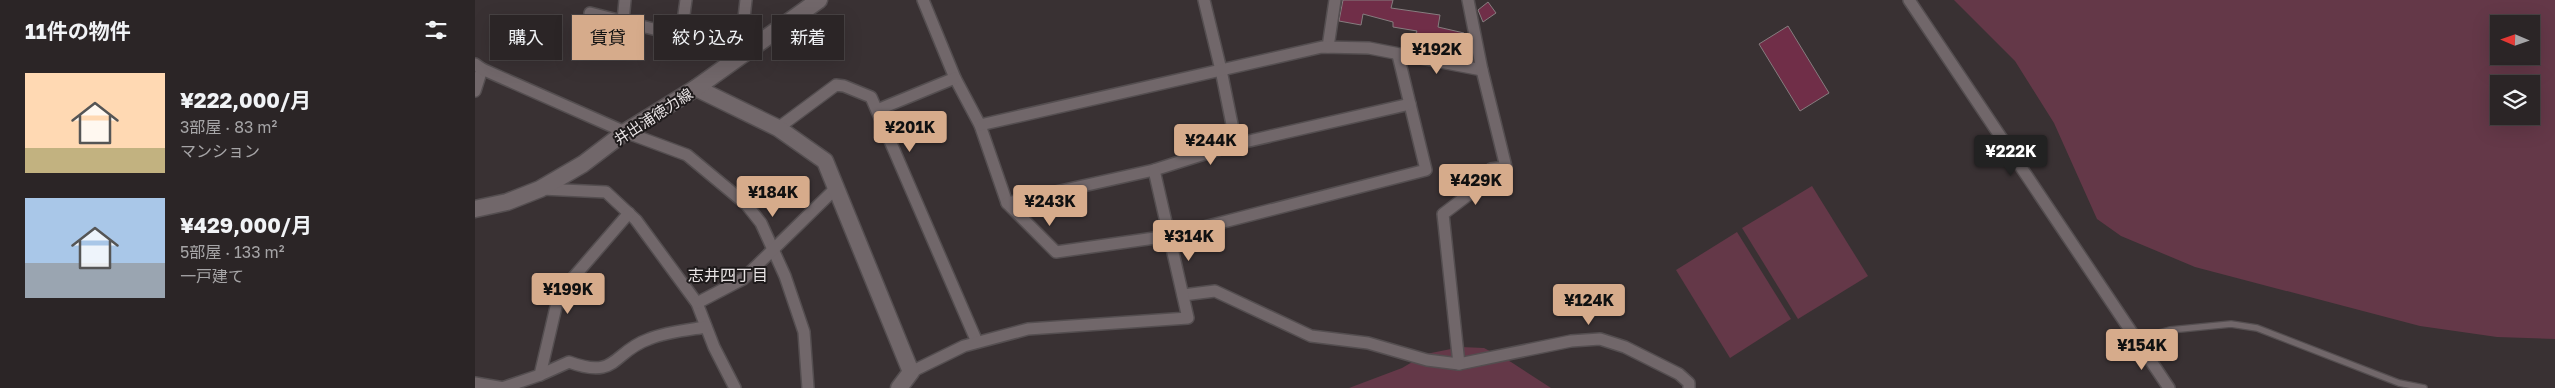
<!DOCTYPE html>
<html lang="ja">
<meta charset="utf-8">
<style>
body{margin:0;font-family:"Golos Text","Noto Sans JP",sans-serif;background:#332d2e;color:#f1f3f6;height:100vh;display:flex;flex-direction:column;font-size:19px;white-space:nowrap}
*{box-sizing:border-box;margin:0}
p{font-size:16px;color:#a6a5a7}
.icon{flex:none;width:28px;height:28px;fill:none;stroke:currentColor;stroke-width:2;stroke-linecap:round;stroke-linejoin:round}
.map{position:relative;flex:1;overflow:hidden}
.details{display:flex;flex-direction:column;background:#2b2526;width:475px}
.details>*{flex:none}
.top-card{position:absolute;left:15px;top:15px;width:475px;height:45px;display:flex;gap:10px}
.needle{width:32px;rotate:272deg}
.buttons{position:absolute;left:2015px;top:15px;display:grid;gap:10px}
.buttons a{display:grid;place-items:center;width:50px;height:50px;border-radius:0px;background:#2b2526;box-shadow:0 5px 20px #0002,0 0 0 1px #474243;font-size:25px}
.price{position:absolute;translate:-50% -42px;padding:0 11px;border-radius:5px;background:#d6ab8b;color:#111;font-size:16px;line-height:32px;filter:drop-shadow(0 1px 2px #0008)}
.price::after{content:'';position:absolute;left:50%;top:30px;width:15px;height:11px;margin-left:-8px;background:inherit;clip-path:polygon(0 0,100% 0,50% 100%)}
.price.selected{background:#222;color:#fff}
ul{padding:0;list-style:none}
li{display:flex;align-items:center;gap:15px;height:125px;padding:0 25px}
li span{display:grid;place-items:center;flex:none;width:140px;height:100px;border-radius:0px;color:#555}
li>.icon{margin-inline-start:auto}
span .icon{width:60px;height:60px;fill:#fffc;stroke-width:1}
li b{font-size:21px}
h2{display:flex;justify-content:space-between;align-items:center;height:60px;padding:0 25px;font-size:21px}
.tag{padding:0 18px;border-radius:0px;background:#2b2526;box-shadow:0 5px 20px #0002,0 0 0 1px #474243;font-size:18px;line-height:45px}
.tag.selected{background:#d6ab8b;color:#111}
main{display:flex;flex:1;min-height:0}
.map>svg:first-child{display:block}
.green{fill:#643848;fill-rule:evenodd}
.building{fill:#702e48;stroke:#867d7f}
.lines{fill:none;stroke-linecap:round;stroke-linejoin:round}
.lane-casing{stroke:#544e50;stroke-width:8}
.street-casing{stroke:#544e50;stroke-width:14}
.secondary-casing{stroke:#544e50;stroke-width:19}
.lane{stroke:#71676a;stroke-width:5.5}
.street{stroke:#71676a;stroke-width:11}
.secondary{stroke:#71676a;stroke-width:16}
.labels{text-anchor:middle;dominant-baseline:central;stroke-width:4;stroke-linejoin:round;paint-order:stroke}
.street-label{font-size:15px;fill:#e9e4e5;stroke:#1e1a1b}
.neighbourhood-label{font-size:16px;fill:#e9e4e5;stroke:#1e1a1b}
</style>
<main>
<section class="details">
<h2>11件の物件<svg class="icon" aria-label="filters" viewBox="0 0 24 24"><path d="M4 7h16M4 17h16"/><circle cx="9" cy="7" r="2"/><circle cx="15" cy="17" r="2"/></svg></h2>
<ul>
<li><span style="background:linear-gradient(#ffd9b3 75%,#c2b280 0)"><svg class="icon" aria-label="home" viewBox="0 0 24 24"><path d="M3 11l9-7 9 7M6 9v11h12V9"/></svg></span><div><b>¥222,000/月</b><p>3部屋 · 83 m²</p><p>マンション</p></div></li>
<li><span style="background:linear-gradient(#a9c7e8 65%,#9aa5b1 0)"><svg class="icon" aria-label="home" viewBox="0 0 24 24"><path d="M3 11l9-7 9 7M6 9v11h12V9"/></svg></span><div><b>¥429,000/月</b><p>5部屋 · 133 m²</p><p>一戸建て</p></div></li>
</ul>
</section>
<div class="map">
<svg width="2080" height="388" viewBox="0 0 2080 388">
<rect width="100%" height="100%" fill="#393133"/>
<!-- green -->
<g class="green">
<path d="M1479 0H2080V339L2022 337 1945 326 1720 267 1646 236 1622 219 1579 123 1540 61ZM2024 24H2056V56H2024ZM2024 84H2056V116H2024Z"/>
<polygon points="1337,186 1393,276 1323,319 1267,228"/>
<polygon points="1262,232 1316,319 1255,358 1201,270"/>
<polygon points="986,347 1009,348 1036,362 1076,388 874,388 927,368 951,354"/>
</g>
<!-- building -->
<g class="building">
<polygon points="868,0 918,0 916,8 965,15 963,27 989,33 987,43 984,42 980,55 963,51 966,39 941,33 942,31 918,27 918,22 888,14 886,25 864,21"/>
<polygon points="1013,2 1021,13 1008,22 1003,10"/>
<polygon points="1313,26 1354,93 1325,111 1284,44"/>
</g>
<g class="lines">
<!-- lane casing -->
<g class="lane-casing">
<polyline id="lane" points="1662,339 1695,330 1756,324 1782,328 1924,383 1949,388"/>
</g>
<!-- street casing -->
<g class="street-casing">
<g id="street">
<polyline points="448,0 480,78 505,125 532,203 581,252 694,236 951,170 923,55"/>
<polyline points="729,0 746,70 761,144"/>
<polyline points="1434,0 1694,388"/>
<polyline points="115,13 206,36 265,54 271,0"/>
<polyline points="148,21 150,0"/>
<polyline points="206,36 211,0"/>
<polyline points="853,47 860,0"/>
<polyline points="0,64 7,69 0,91"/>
<polyline points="7,69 150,132 212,155 271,204 286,223 310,276 329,332 333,388"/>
<polyline points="402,110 480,78"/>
<polyline points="505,125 847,47 894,48 1007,70"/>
<polyline points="303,128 361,85 369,86 396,97 502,342"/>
<polyline points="67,189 131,192 161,220 222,303 239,347 260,388"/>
<polyline points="532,203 679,170 761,144 935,104"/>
<polyline points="708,295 740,291 836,336 893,343 952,360 984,364 1096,341 1125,339 1150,347 1204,374 1214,383 1214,388"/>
<polyline points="222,303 268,279 361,188"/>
<polyline points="984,364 968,214 1001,189 1016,169 1031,167 1007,70 993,0"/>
<polyline points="436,372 489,346 553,329 713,318 679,170"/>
<path d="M65 375 94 362C143 380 137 352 174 339 191 332 212 330 231 327"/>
<polyline points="0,383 29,388"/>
<polyline points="27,388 65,375 84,294 154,213"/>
</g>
</g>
<!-- secondary casing -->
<g class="secondary-casing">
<g id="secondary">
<polyline points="221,88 303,128 350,161 436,372 424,388"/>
<polyline points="0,209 32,202 65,189 108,164 150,132 221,88 344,0"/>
</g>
</g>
<!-- lane -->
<use href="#lane" class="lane"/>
<!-- street -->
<use href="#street" class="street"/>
<!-- secondary -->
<use href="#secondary" class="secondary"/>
</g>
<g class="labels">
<!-- street labels -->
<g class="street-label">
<text transform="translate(178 116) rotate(-33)">井出浦徳力線</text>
</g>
<!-- neighbourhood labels -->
<g class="neighbourhood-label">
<text x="253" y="275">志井四丁目</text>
</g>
</g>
</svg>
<div class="buttons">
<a><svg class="needle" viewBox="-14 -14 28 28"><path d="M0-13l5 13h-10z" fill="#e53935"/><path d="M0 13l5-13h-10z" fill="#a6a5a7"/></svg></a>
<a><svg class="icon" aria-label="layers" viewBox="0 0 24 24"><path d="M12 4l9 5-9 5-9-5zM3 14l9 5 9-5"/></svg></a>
</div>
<b class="price" style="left:962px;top:75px">¥192K</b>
<b class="price" style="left:435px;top:153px">¥201K</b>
<b class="price" style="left:736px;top:166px">¥244K</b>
<b class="price selected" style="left:1536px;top:177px">¥222K</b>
<b class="price" style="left:1001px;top:206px">¥429K</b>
<b class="price" style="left:298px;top:218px">¥184K</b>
<b class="price" style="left:575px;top:227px">¥243K</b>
<b class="price" style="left:714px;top:262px">¥314K</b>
<b class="price" style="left:93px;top:315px">¥199K</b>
<b class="price" style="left:1114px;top:326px">¥124K</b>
<b class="price" style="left:1667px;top:371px">¥154K</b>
<div class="top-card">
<a class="tag">購入</a>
<a class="tag selected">賃貸</a>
<a class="tag">絞り込み</a>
<a class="tag">新着</a>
</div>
</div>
</main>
